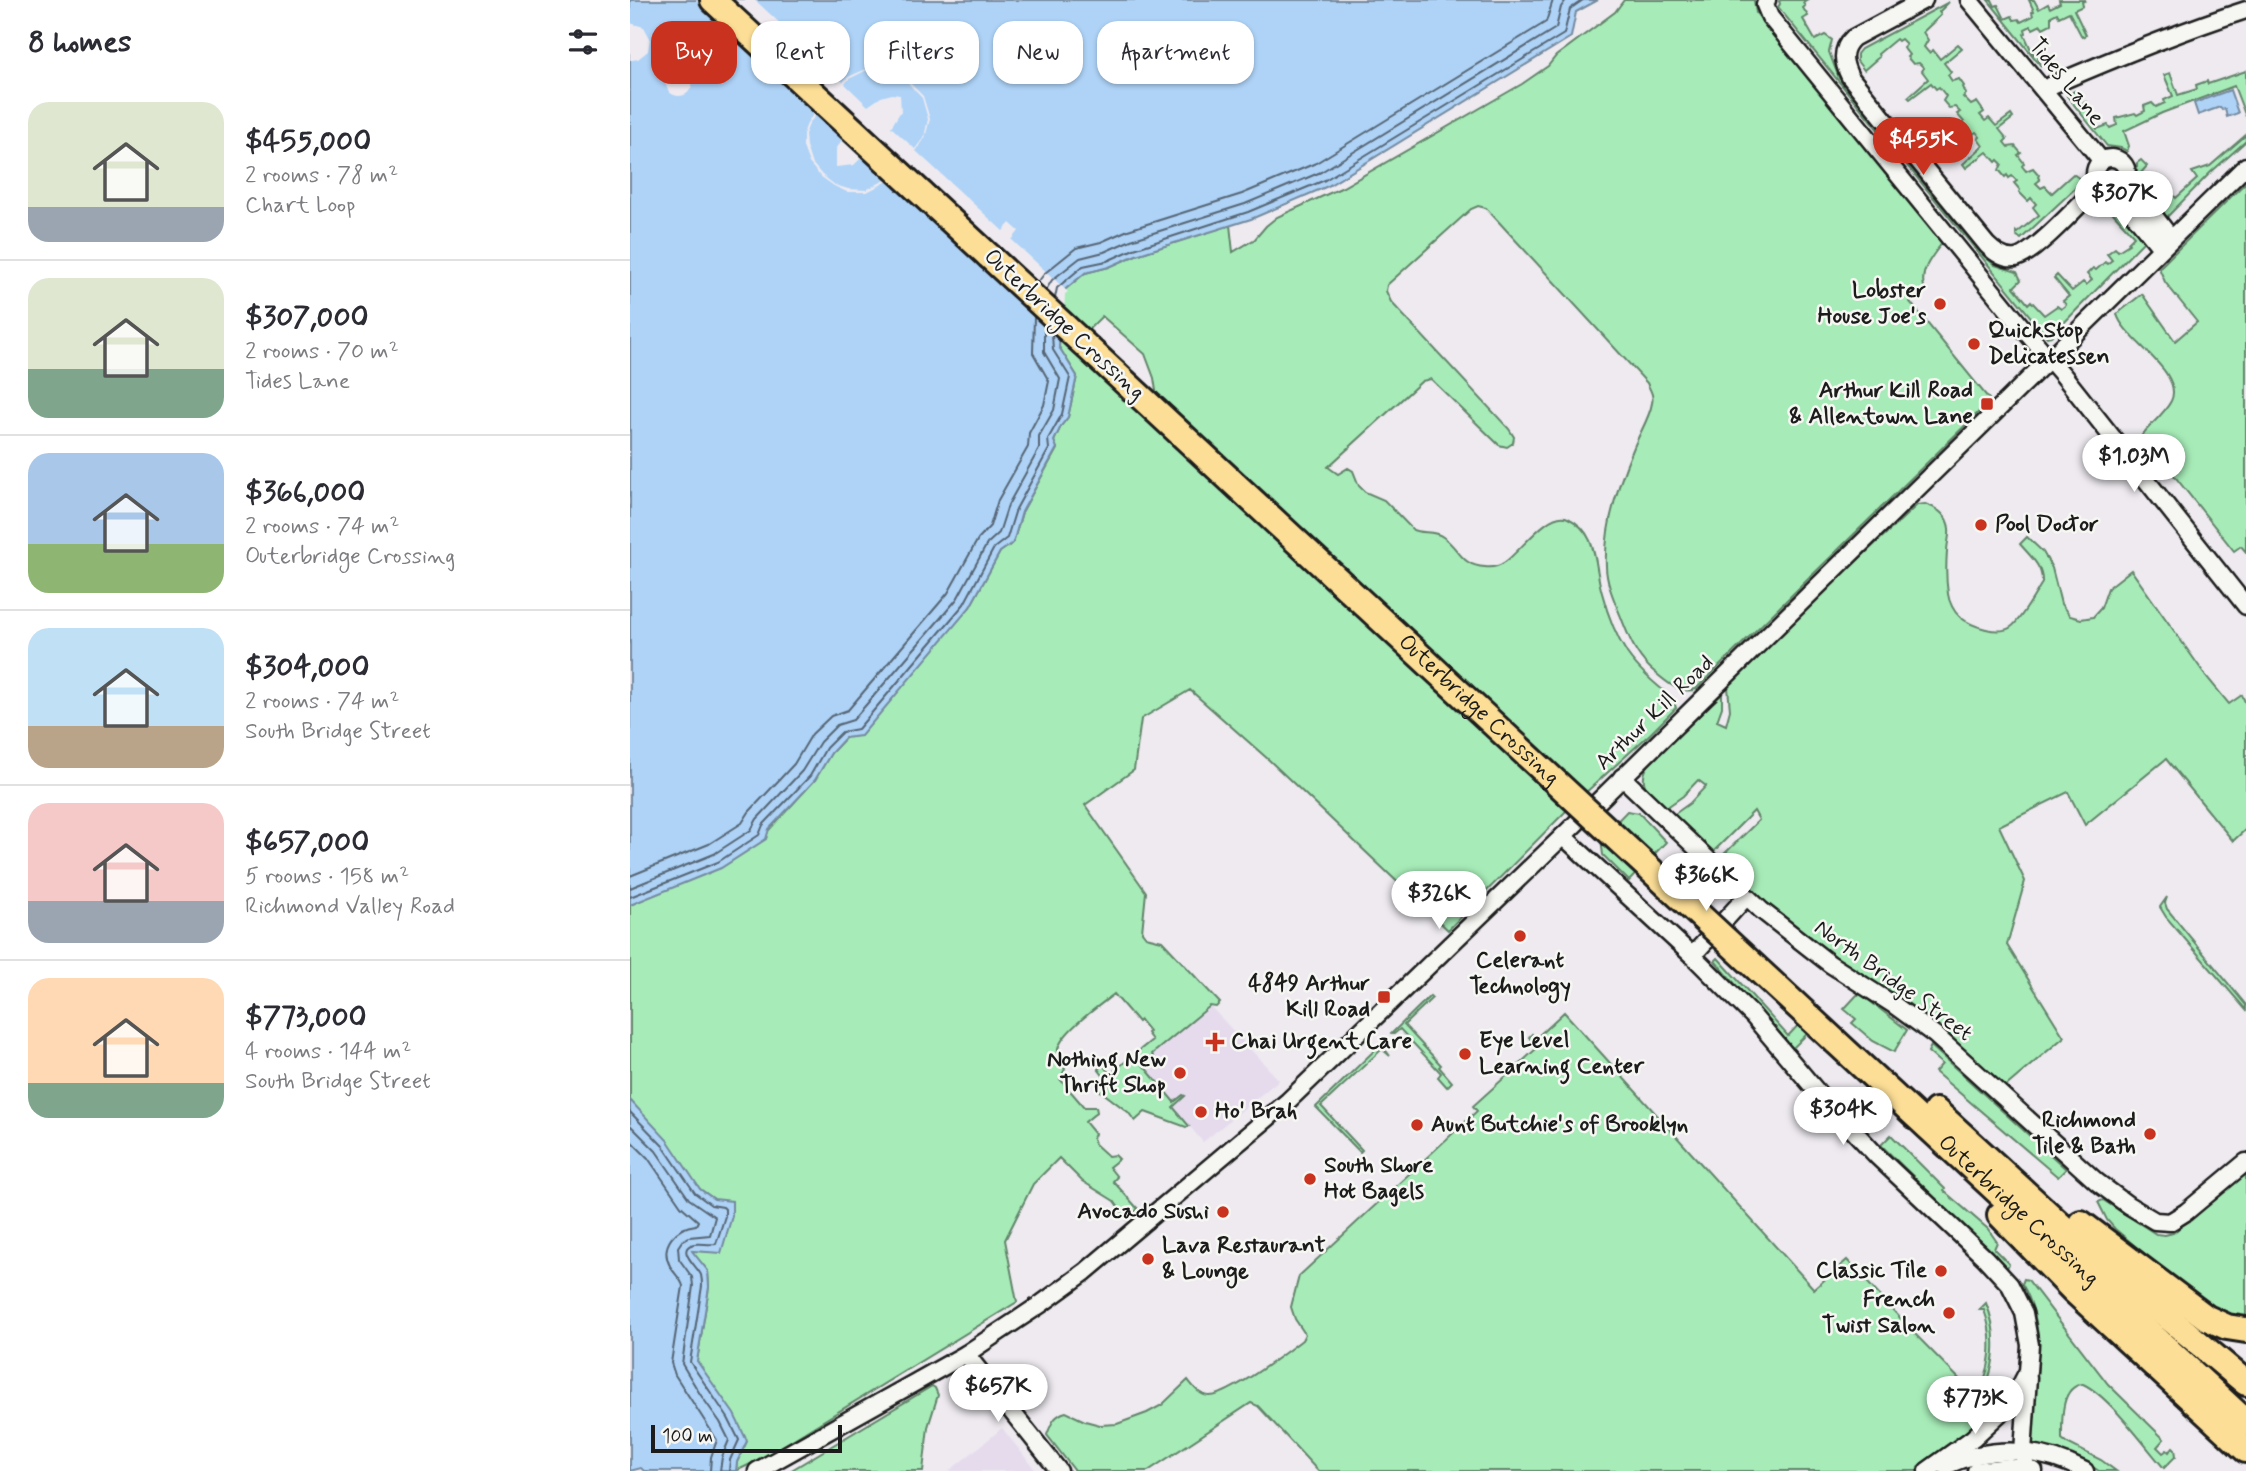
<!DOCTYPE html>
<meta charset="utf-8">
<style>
body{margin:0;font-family:Mynerve,sans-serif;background:#f2f2f3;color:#2b2b33;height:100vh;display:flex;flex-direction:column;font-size:26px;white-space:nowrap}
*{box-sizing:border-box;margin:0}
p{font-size:23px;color:#7c7c81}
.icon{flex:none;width:38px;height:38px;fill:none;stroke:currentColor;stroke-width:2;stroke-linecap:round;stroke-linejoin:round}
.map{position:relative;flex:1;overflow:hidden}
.sheet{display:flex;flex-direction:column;background:#fff;width:630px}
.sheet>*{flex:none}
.top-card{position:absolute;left:21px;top:21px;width:665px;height:63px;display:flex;gap:14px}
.scale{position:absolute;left:21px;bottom:18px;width:191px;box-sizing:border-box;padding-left:7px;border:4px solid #1c1c1c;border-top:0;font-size:19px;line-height:24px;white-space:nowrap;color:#1c1c1c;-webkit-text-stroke:5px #f6f6f2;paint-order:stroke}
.price{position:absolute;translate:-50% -60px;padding:0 16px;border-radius:24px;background:#fff;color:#222;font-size:23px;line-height:46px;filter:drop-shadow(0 2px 4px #0008)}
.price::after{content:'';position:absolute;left:50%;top:42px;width:21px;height:16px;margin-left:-10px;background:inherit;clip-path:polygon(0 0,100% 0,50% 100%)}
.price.active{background:#c8321e;color:#fff}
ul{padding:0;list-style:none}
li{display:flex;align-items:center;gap:21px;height:175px;padding:0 28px}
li+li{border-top:2px solid #e1e1e2}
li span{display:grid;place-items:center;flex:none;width:196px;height:140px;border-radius:21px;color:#555}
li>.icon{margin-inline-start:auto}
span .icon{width:84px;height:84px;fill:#fffc;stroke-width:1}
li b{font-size:30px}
h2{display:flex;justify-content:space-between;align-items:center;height:84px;padding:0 28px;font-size:30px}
.tag{padding:0 24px;border-radius:21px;background:#fff;box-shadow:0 2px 5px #0004;font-size:24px;line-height:63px}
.tag.active{background:#c8321e;color:#fff}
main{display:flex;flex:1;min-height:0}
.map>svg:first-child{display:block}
.built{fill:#e5dbed}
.green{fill:#a7ecb8;stroke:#62846a;stroke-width:2;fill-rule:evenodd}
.water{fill:#aed3f7;stroke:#748a9f;stroke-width:2}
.pier{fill:#eeeaf0;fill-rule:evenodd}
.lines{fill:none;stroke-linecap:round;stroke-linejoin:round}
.shore{stroke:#566574;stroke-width:2}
.minor-casing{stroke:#1c1c1c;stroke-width:21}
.highway-casing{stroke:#1c1c1c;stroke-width:30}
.minor{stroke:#f6f6f2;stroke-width:16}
.highway{stroke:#fcde96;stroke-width:24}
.highway-bridge-casing{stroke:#1c1c1c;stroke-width:30;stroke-linecap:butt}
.highway-bridge{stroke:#fcde96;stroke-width:24}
.poi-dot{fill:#c8321e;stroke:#f6f6f2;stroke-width:2.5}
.labels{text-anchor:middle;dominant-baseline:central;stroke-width:5;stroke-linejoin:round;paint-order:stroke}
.street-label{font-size:23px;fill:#1c1c1c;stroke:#f6f6f2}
.poi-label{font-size:23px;font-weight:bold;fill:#1c1c1c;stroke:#f6f6f2;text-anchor:end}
</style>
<main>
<section class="sheet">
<h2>8 homes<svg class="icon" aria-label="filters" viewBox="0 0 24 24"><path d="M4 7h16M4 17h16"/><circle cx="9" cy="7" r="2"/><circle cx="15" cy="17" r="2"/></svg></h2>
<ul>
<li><span style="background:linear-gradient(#dfe7d0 75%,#9aa5b1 0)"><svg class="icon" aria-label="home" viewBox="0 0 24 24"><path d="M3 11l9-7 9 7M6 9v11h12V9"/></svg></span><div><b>$455,000</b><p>2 rooms · 78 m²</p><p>Chart Loop</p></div></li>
<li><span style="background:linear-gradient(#dfe7d0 65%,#7fa58c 0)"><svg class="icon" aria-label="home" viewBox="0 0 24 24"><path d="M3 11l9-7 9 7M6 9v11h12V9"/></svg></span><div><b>$307,000</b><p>2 rooms · 70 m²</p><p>Tides Lane</p></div></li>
<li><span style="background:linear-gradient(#a9c7e8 65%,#8fb573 0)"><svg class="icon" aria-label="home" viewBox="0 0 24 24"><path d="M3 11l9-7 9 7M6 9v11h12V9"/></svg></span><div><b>$366,000</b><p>2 rooms · 74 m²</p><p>Outerbridge Crossing</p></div></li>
<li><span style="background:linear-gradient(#bfe0f5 70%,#b9a48a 0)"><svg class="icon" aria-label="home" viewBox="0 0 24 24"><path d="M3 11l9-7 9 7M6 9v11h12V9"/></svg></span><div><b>$304,000</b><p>2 rooms · 74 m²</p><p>South Bridge Street</p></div></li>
<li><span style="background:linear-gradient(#f6c9c9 70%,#9aa5b1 0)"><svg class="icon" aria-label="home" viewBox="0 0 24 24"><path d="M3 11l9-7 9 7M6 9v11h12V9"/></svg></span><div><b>$657,000</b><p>5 rooms · 158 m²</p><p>Richmond Valley Road</p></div></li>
<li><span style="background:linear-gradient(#ffd9b3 75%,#7fa58c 0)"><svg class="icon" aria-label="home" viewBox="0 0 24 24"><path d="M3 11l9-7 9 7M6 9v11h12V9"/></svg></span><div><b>$773,000</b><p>4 rooms · 144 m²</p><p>South Bridge Street</p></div></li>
</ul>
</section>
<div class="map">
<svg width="1616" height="1471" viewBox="0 0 1616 1471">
<rect width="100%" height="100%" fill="#eeeaf0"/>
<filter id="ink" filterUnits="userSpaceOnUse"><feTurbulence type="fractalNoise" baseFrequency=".0143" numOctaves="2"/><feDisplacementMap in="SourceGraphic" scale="14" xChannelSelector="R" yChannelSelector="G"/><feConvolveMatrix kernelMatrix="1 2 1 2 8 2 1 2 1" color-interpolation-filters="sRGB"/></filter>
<g filter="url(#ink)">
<!-- built -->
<g class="built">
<polygon points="580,1006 649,1080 573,1142 508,1066"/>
<polygon points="372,1428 406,1471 319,1471 352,1445"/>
</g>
<!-- green -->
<g class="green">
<path d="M994 0H1124L1126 13 1313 242C1302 256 1288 272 1295 290L1280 302 1359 399 1358 403 1066 689C1049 696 1032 678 1020 668 1005 654 998 635 991 617 985 602 976 583 976 566 974 526 988 484 1004 447 1009 434 1020 417 1022 403 1024 395 1020 390 1017 383L856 208 848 206 841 209 757 285 756 291 761 302 879 429 884 437 883 443 877 447 869 445 801 379 792 381 698 467 708 474 718 468 723 471 729 486 735 492 754 500 783 530C793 534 804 530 813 537 830 549 831 566 855 567 861 568 869 566 875 562 890 552 919 509 938 518 969 533 964 566 972 593 977 612 986 636 997 653 1008 669 1027 686 1043 698L1046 708 1020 734 942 805 818 930 639 760 560 690 511 719 504 770 455 805 516 892 512 932 516 937 532 941 590 1003 586 1007 580 1006 522 1054 523 1056 513 1065 544 1102 553 1095 555 1096 543 1107 559 1126 556 1127 515 1112 505 1121 498 1112 468 1089V1085L475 1078 468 1069 473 1065 480 1074 522 1040 517 1033 519 1031 510 1020 508 1022 484 994C469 1006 432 1031 428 1049 427 1057 431 1063 435 1069L430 1079 454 1107H466L467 1112 455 1122 465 1134 463 1138 465 1144 478 1156 485 1155 489 1159 479 1167 487 1177 483 1181 508 1209 497 1219 484 1201 452 1181 429 1158 403 1184 375 1240 387 1302 131 1459 106 1471 107 1462 117 1441 67 1361 79 1287 78 1271 61 1251 84 1199 70 1189 0 1100V905L32 891 139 830 185 780 201 753 340 607 370 552 383 543 392 512 427 449 424 441 431 426 438 417 447 376 429 347 432 292 455 273 479 267 506 255 600 225 603 252 625 239 636 226 647 217 713 187 892 84 918 66 926 56 985 12ZM472 316 515 354 524 378 527 397 456 332Z"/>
<polygon points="1151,0 1178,0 1173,3 1175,6 1173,8 1178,16 1173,19 1185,40 1195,35 1202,40 1199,52 1209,78 1355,257 1365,265 1387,272 1391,280 1384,287 1398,304 1401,301 1414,315 1427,306 1431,309 1436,305 1433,301 1439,296 1424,278 1427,275 1442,291 1453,282 1456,285 1462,280 1457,274 1463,268 1466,270 1475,262 1477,264 1482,260 1477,254 1485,248 1488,251 1499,244 1498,242 1504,236 1482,212 1487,206 1483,201 1486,201 1516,239 1421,336 1417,337 1148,7 1150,4 1149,1"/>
<polygon points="1358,0 1362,0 1365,6 1368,5 1375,19 1382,16 1384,20 1389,19 1391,22 1403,16 1402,12 1404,11 1399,0 1404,0 1409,9 1418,4 1420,8 1430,3 1429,0 1456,0 1452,2 1453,6 1444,10 1456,35 1452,37 1439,12 1429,17 1427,13 1421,16 1421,24 1413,28 1411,25 1403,29 1401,26 1395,29 1396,33 1394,34 1403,54 1407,53 1411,66"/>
<polygon points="1319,2 1309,12 1311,15 1293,32 1298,40 1294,47 1299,53 1303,50 1310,59 1328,44 1332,48 1314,63 1321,72 1318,75 1322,81 1329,79 1334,86 1333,87 1336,94 1333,97 1341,105 1347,102 1354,112 1350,115 1355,121 1359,118 1366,126 1381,115 1383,118 1369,129 1377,139 1374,142 1378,147 1385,146 1391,153 1388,155 1394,163 1392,166 1396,171 1403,168 1409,175 1408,177 1410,180 1406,183 1411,188 1415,186 1422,193 1443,174 1453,181 1391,239 1386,235 1386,232 1387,233 1409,215 1403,207 1406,204 1401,198 1398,201 1389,192 1390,190 1384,183 1387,181 1382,176 1379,178 1377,175 1375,177 1369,170 1372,164 1368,160 1366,162 1357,152 1336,168 1333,164 1353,146 1348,139 1350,137 1346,132 1343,134 1340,130 1337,132 1331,125 1334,122 1327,114 1330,112 1325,107 1319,108 1313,101 1316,96 1309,87 1306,89 1301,83 1280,99 1278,97 1298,79 1292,71 1294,68 1289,63 1283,64 1277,57 1279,55 1273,47 1276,44 1271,39 1268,41 1266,39 1248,54 1249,57 1234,70 1227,61 1227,54 1231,49"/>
<polygon points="1616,71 1616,117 1604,86 1532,113 1494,131 1499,146 1497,151 1491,148 1477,146 1437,96 1444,91 1450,104 1456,102 1467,129 1478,125 1480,128 1487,125 1486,118 1505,113 1507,115 1515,111 1514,106 1522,103 1526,107 1535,103 1534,100 1543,96 1534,75 1540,73 1548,95 1567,89 1566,85 1577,81 1578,84"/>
<polygon points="1616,135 1616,141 1580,173 1536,218 1507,182 1507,163 1511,160 1517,166 1510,174 1528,196 1538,189 1546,198 1567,179 1562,172 1580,166"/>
<path d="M1616 182V552L1611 546 1604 551 1512 435C1520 425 1535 413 1541 401 1555 372 1493 339 1487 314L1512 294 1545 341 1567 322 1535 282 1529 268Z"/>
<path d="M1295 504C1307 508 1318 516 1319 529 1320 536 1317 544 1317 551 1316 564 1316 581 1318 594 1319 602 1324 612 1330 617 1341 626 1369 636 1381 627 1391 620 1405 594 1412 583 1413 566 1400 556 1390 544L1397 537 1413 552 1422 568 1431 604 1440 616 1451 619 1463 617 1471 608 1478 588 1501 570 1576 676 1599 704 1612 695 1616 704V829L1603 841 1536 759 1455 825 1438 792 1369 826 1395 881 1377 945 1434 1037 1375 1087H1371L1160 927 1086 862 1129 820 1124 811 1080 855 1039 818 1060 803 1076 786 1068 780 1053 796 1033 810C1019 794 1004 781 1022 760L1092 694V707L1087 721 1096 725 1100 710 1098 687C1157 623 1223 565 1287 505Z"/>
<polygon points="997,811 1009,813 1036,842 999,881 973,855 971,838"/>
<polygon points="1537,897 1535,903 1537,909 1616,1005 1616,1010 1536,917 1530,907"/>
<polygon points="1088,958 1158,1036 1172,1021 1181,1030 1163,1048 1159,1045 1085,961"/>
<polygon points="1227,995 1232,995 1277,1030 1264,1052 1243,1041 1222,1023 1226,1019 1214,1009"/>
<polygon points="800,996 802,998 774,1025 811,1065 809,1067 822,1082 817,1087 808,1077 811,1073 770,1029 764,1034 761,1034"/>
<path d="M934 1012 1184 1289 1217 1260 1283 1332 1345 1395C1363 1373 1364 1336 1354 1310H1349L1356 1303C1369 1334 1367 1373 1347 1401L1359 1414 1287 1471H688L628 1406 621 1403 518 1471H445L417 1435C421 1424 424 1415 436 1412L455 1421 470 1425 487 1424 517 1413 532 1405 558 1380C563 1386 569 1395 579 1396 598 1397 655 1353 672 1340L675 1334 665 1319 661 1307 669 1276 847 1111 843 1106 906 1049 905 1045 899 1037 902 1034 906 1038Z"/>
<polygon points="751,1044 760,1056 752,1049 691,1106 732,1150 730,1152 686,1107"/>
<polygon points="1301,1046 1436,1169 1428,1177 1305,1072 1312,1064 1298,1052"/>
<polygon points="1261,1135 1315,1189 1314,1191 1358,1229 1367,1242 1364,1249 1379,1264 1377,1268 1251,1145"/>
<polygon points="1616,1172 1616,1322 1599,1320 1546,1280 1485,1229 1477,1220 1468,1202 1473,1200 1526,1234 1535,1235 1543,1233"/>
<path d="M1394 1279 1398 1280 1478 1384 1534 1439 1527 1447 1533 1453 1537 1450 1539 1452 1543 1447 1545 1449 1546 1456 1534 1468C1514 1445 1479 1396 1453 1384 1430 1386 1432 1421 1432 1439L1437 1443 1471 1460 1486 1471H1469L1458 1464 1402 1444 1400 1439C1405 1387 1420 1331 1392 1284Z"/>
<polygon points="302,1386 305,1388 308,1395 298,1427 293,1471 160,1471"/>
</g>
<!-- water -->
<g class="water">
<polygon points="0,0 968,0 946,12 941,37 698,186 621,219 506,255 479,267 455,273 432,292 429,347 447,376 438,417 431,426 424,441 427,448 392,512 383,543 370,552 340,607 231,736 215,738 201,753 185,780 139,829 136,839 91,868 0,905"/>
<polygon points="1600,90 1608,113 1597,117 1595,109 1592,110 1590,107 1568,115 1564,103"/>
<polygon points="0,1100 38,1141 70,1189 84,1199 102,1201 102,1216 91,1253 62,1251 78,1271 79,1287 67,1361 104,1414 117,1441 107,1462 106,1471 14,1471 11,1468 0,1471"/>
</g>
<!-- pier -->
<g class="pier">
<path d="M66 0H125L213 82 218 77 236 69H259L278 81 293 96 300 119 295 138 286 151 373 231 380 223 389 231 382 240 438 292 435 294 433 334 347 261 350 257 262 176 258 181 237 192H217L204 186 190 176 179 163 173 147V134L178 121 189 108 72 0 69 4ZM237 70 259 71 277 82 292 98 298 119 294 137 285 149 261 127 271 111 270 95 262 94 251 97 238 106 215 84 219 79ZM191 110 216 132 206 150V167L224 165 237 152 261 175 257 179 236 190 218 189 205 185 192 175 181 162 176 146 175 134 180 122Z"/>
<polygon points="0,23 14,27 20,38 18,51 8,59 2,60 0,60"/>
<circle cx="49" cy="83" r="13"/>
</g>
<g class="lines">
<!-- shore -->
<g class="shore">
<polyline points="408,282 415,273 446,248 471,242 498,230 612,194 686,163 916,22 923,0"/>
<polyline points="416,290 422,280 450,258 474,252 501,240 615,204 691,172 926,28 931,7 936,0"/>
<polyline points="425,298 427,288 453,266 477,261 504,249 618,212 695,180 934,34 940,9 953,0"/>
<polyline points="0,876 79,844 112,823 119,812 164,764 182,734 201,716 218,710 318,593 348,539 360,526 368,500 398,447 399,433 414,405 419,381 403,353 404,317"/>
<polyline points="0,888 84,854 121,830 127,819 172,771 190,742 207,725 223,720 327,599 357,544 369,533 378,505 409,449 409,436 424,410 430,379 414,352 414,326"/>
<polyline points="0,897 88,862 129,835 133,825 180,776 196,748 212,732 228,729 334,604 364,548 377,538 386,509 419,449 418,439 432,414 440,377 423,350 422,334"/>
<path d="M0 1112 33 1146 65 1193 81 1205 93 1207 95 1209V1216L86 1244C79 1245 71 1243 64 1244 44 1249 69 1268 71 1275 72 1279 72 1283 72 1286L60 1362 98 1418 109 1440 100 1460 99 1471"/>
<polyline points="0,1125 26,1151 59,1199 85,1217 80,1235 59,1237 52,1241 48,1247 49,1259 62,1277 63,1286 52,1364 70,1394 90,1422 99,1440 92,1457 90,1471"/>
<path d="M0 1140 18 1158 51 1206 68 1221 66 1225C46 1227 29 1245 40 1266 44 1274 51 1278 53 1286L41 1363 45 1375 87 1440 81 1457 80 1471"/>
</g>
<!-- minor casing -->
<g class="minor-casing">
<g id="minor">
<polyline points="1137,0 1135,5 1140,17 1391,326 1433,375 1616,606"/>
<path d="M1294 0 1223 38C1210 50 1213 63 1220 77L1357 245C1364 252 1375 260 1386 258 1406 253 1452 201 1469 185"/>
<polyline points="1339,0 1471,160"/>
<path d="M1413 89C1480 60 1547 32 1616 10"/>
<circle cx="1481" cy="174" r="16"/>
<polyline points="1496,179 1541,238"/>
<polyline points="1484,190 1531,248"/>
<polyline points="992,777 1131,910 1200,964 1264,1005 1305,1035 1467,1182 1498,1205 1525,1221 1540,1222 1556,1212 1616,1162"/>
<polyline points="933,836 1066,959 1123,1016 1189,1094 1248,1157 1355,1258 1380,1285 1394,1313 1400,1345 1398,1371 1387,1392 1369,1414 1343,1438 1297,1471"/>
<polyline points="1063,955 1116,897"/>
<polyline points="336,1354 429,1471"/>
<path d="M1315 1466C1361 1445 1410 1447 1455 1471"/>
<polyline points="1396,1469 1393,1452 1398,1377"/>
<polyline points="127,1471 336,1354 411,1304 455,1272 658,1101 933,836 1616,166"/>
<polyline points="1346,1471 1379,1467 1404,1471"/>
</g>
</g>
<!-- highway casing -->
<g class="highway-casing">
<g id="highway">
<polyline points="83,0 359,256"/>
<path id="s1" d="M1205 1041 1616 1422"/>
<polyline points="1306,1111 1449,1242 1616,1383"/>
<polyline points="1370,1215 1444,1291 1616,1450"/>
<polyline points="1451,1223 1577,1318 1597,1327 1616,1330"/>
</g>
</g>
<!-- minor -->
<use href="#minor" class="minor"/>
<!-- highway -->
<use href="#highway" class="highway"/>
<!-- highway-bridge casing -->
<g class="highway-bridge-casing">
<g id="highway-bridge">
<path id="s2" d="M359 256 1205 1041"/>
</g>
</g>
<!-- highway-bridge -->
<use href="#highway-bridge" class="highway-bridge"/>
</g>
</g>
<!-- markers -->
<g class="poi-dot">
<circle cx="1310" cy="304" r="7"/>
<circle cx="1344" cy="344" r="7"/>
<rect x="1350" y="397" width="14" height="14" rx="3.5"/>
<circle cx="1351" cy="525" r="7"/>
<circle cx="890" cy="936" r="7"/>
<rect x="747" y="990" width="14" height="14" rx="3.5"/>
<path d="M581.5 1031.5h7v7h7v7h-7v7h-7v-7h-7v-7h7z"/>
<circle cx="835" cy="1054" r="7"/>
<circle cx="550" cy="1073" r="7"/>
<circle cx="571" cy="1112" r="7"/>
<circle cx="787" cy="1125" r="7"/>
<circle cx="1520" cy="1134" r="7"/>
<circle cx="680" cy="1179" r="7"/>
<circle cx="593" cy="1212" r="7"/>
<circle cx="518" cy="1259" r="7"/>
<circle cx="1311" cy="1271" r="7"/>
<circle cx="1319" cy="1313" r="7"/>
</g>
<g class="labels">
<!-- street labels -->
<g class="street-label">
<text transform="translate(1436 82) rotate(51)">Tides Lane</text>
<text transform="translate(434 325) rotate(43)">Outerbridge Crossing</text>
<text stroke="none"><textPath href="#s2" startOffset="668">Outerbridge Crossing</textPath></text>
<text transform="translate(1025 713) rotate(-44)">Arthur Kill Road</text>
<text transform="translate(1263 981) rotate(36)">North Bridge Street</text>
<text stroke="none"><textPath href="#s1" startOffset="250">Outerbridge Crossing</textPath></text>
</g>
<!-- poi labels -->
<g class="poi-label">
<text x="1296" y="291">Lobster<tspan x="1296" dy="26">House Joe's</tspan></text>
<text x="1358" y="331" text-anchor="start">QuickStop<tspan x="1358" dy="26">Delicatessen</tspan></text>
<text x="1343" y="391">Arthur Kill Road<tspan x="1343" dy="26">&amp; Allentown Lane</tspan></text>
<text x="1365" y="525" text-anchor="start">Pool Doctor</text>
<text x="890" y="961" text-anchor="middle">Celerant<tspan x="890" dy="26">Technology</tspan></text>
<text x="740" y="984">4849 Arthur<tspan x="740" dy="26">Kill Road</tspan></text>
<text x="849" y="1041" text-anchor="start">Eye Level<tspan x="849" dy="26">Learning Center</tspan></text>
<text x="601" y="1042" text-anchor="start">Chai Urgent Care</text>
<text x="536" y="1060">Nothing New<tspan x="536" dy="26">Thrift Shop</tspan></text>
<text x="585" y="1112" text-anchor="start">Ho' Brah</text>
<text x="1506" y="1121">Richmond<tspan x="1506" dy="26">Tile &amp; Bath</tspan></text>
<text x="801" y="1125" text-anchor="start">Aunt Butchie's of Brooklyn</text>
<text x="694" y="1166" text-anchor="start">South Shore<tspan x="694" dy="26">Hot Bagels</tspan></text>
<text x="579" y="1212">Avocado Sushi</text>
<text x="532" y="1246" text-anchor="start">Lava Restaurant<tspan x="532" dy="26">&amp; Lounge</tspan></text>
<text x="1297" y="1271">Classic Tile</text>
<text x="1305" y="1300">French<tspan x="1305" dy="26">Twist Salon</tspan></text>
</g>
</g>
</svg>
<div class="scale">100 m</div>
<b class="price active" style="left:1293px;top:177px">$455K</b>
<b class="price" style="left:1494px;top:231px">$307K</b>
<b class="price" style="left:1504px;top:494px">$1.03M</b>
<b class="price" style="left:1076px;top:913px">$366K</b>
<b class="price" style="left:809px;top:931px">$326K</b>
<b class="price" style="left:1213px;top:1147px">$304K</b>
<b class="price" style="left:368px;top:1424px">$657K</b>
<b class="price" style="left:1345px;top:1436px">$773K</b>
<div class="top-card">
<a class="tag active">Buy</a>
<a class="tag">Rent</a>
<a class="tag">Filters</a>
<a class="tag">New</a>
<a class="tag">Apartment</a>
</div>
</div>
</main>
